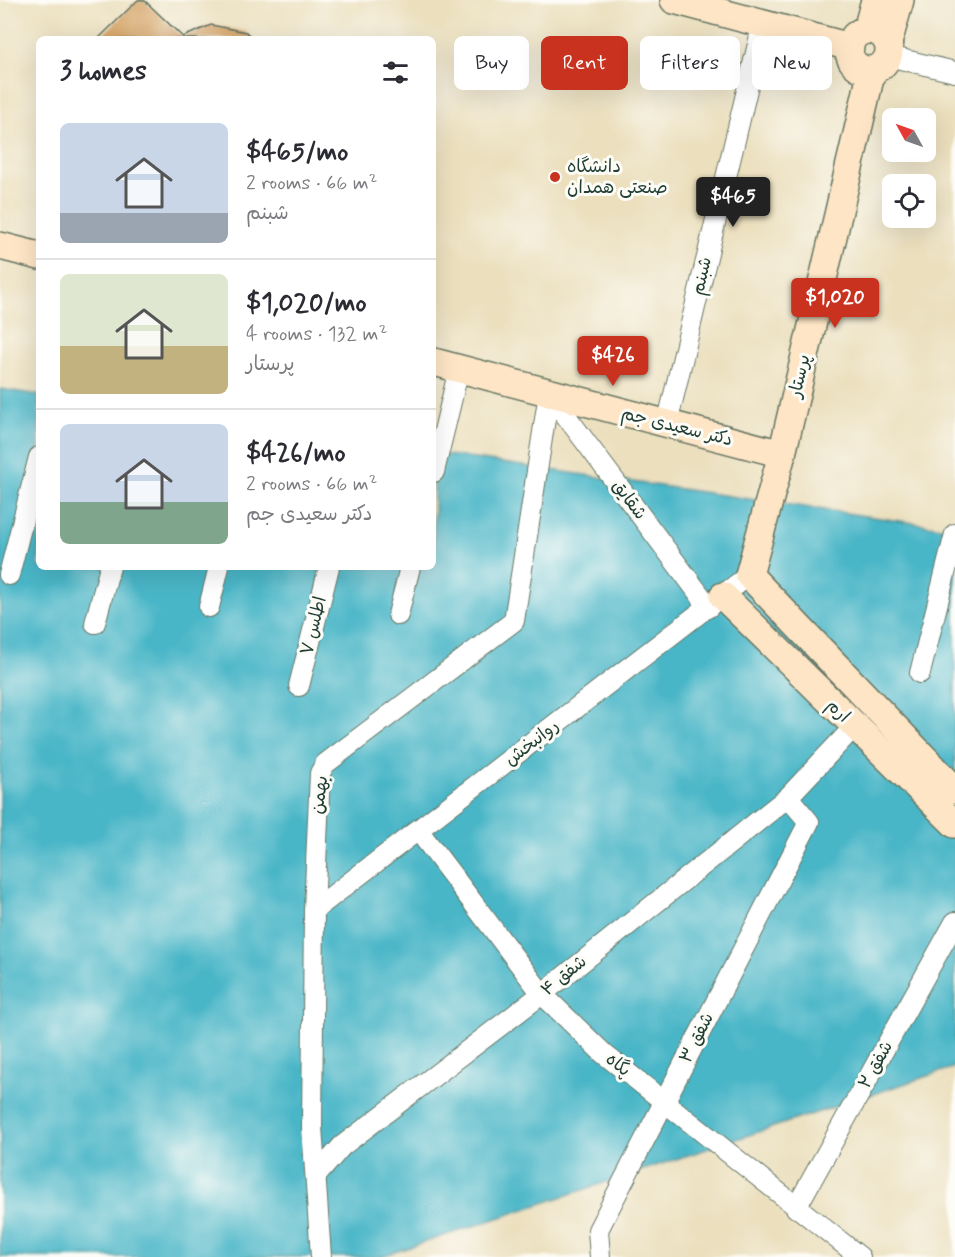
<!DOCTYPE html>
<meta charset="utf-8">
<style>
body{margin:0;font-family:Mynerve,"Playpen Sans Arabic",sans-serif;background:#f7f7f7;color:#2b2b33;height:100vh;display:flex;flex-direction:column;font-size:22px;white-space:nowrap}
*{box-sizing:border-box;margin:0}
p{font-size:20px;color:#7c7c81}
.icon{flex:none;width:33px;height:33px;fill:none;stroke:currentColor;stroke-width:2;stroke-linecap:round;stroke-linejoin:round}
.map{position:relative;flex:1;overflow:hidden}
.sheet{position:absolute;left:36px;top:36px;width:400px;height:534px;display:flex;flex-direction:column;background:#fff;border-radius:9px;box-shadow:0 6px 24px #0002}
.sheet>*{flex:none}
.guide{position:absolute;left:454px;top:36px;width:410px;height:54px;display:flex;gap:12px}
.needle{width:39px;rotate:310deg}
.tools{position:absolute;left:882px;top:108px;display:grid;gap:12px}
.tools a{display:grid;place-items:center;width:54px;height:54px;border-radius:9px;background:#fff;box-shadow:0 6px 24px #0002;font-size:30px}
.price{position:absolute;translate:-50% -51px;padding:0 14px;border-radius:6px;background:#c8321e;color:#fff;font-size:20px;line-height:39px;filter:drop-shadow(0 2px 3px #0008)}
.price::after{content:'';position:absolute;left:50%;top:36px;width:18px;height:14px;margin-left:-9px;background:inherit;clip-path:polygon(0 0,100% 0,50% 100%)}
.price.on{background:#222;color:#fff}
ul{padding:0;list-style:none}
li{display:flex;align-items:center;gap:18px;height:150px;padding:0 24px}
li+li{border-top:2px solid #e1e1e2}
li span{display:grid;place-items:center;flex:none;width:168px;height:120px;border-radius:9px;color:#555}
li>.icon{margin-inline-start:auto}
span .icon{width:72px;height:72px;fill:#fffc;stroke-width:1}
li b{font-size:26px}
h2{display:flex;justify-content:space-between;align-items:center;height:72px;padding:0 24px;font-size:26px}
.tag{padding:0 21px;border-radius:9px;background:#fff;box-shadow:0 6px 24px #0002;font-size:21px;line-height:54px}
.tag.on{background:#c8321e;color:#fff}
.map>svg:first-child{display:block}
.water{fill:#4ab6c7;stroke:#347a7e;stroke-width:1.5}
.building{fill:#d09955}
.lines{fill:none;stroke-linecap:round;stroke-linejoin:round}
.street-casing{stroke:#667664;stroke-width:22}
.secondary-casing{stroke:#667664;stroke-width:30}
.street{stroke:#fff;stroke-width:20}
.secondary{stroke:#fde5c5;stroke-width:27}
.poi-dot{fill:#c8321e;stroke:#fdfcf7;stroke-width:2}
.labels{text-anchor:middle;dominant-baseline:central;stroke-width:6;stroke-linejoin:round;paint-order:stroke}
.poi-label{font-size:18px;fill:#1f3d34;stroke:#fdfcf7;text-anchor:start}
.street-label{font-size:18px;fill:#1f3d34;stroke:#fdfcf7}
</style>
<div class="map">
<svg width="955" height="1257" viewBox="0 0 955 1257">
<rect width="100%" height="100%" fill="#fdfcf7"/>
<filter id="ink" filterUnits="userSpaceOnUse"><feTurbulence type="fractalNoise" baseFrequency=".0167" numOctaves="2"/><feDisplacementMap in="SourceGraphic" scale="12" xChannelSelector="R" yChannelSelector="G"/><feConvolveMatrix kernelMatrix="1 2 1 2 8 2 1 2 1" color-interpolation-filters="sRGB"/></filter>
<filter id="wash" filterUnits="userSpaceOnUse"><feTurbulence type="fractalNoise" baseFrequency=".008" numOctaves="4" result="noise"/><feDisplacementMap in="SourceGraphic" scale="24" xChannelSelector="R" yChannelSelector="G"/><feGaussianBlur stdDeviation="1.35" result="paint"/><feColorMatrix in="noise" values="0 0 0 0 0 0 0 0 0 0 0 0 0 0 0 0 0 1.4 0 .05"/><feComposite in="paint" operator="in"/></filter>
<g filter="url(#wash)">
<rect width="100%" height="100%" fill="#ebdfbd"/>
<!-- water -->
<polygon class="water" points="0,389 39,395 39,567 434,567 434,453 955,529 955,1067 380,1257 0,1257"/>
<g id="blocks">
<!-- building -->
<polygon class="building" points="138,0 144,0 183,37 211,25 246,32 253,39 98,39"/>
</g>
</g>
<g filter="url(#ink)">
<use href="#blocks" fill-opacity="0" stroke="#667664" stroke-width="1.5"/>
<g class="lines">
<!-- street casing -->
<g class="street-casing">
<g id="street">
<polyline points="888,56 955,72"/>
<polyline points="549,393 709,607"/>
<polyline points="667,424 763,23"/>
<polyline points="434,472 459,369"/>
<polyline points="9,575 39,457"/>
<polyline points="209,607 219,567"/>
<polyline points="398,615 410,567"/>
<polyline points="95,623 110,567"/>
<polyline points="920,673 955,534"/>
<polyline points="299,686 329,567"/>
<polyline points="788,797 854,727"/>
<polyline points="418,830 542,994 604,1054 860,1257"/>
<polyline points="314,910 749,575"/>
<polyline points="316,1176 342,1146 542,994 788,797 809,822 598,1230 600,1257"/>
<polyline points="796,1208 955,922"/>
<polyline points="321,1257 312,1127 314,910 320,773 325,764 514,621 549,393"/>
</g>
</g>
<!-- secondary casing -->
<g class="secondary-casing">
<g id="secondary">
<polyline points="674,0 850,47"/>
<polyline points="867,30 875,0"/>
<circle cx="869" cy="50" r="20"/>
<polyline points="888,43 900,0"/>
<polyline points="872,70 782,454 749,575 955,790"/>
<polyline points="0,246 39,256"/>
<polyline points="434,362 782,454"/>
<polyline points="723,596 955,824"/>
</g>
</g>
<!-- street -->
<use href="#street" class="street"/>
<!-- secondary -->
<use href="#secondary" class="secondary"/>
</g>
</g>
<!-- markers -->
<circle class="poi-dot" cx="555" cy="177" r="6"/>
<g class="labels">
<!-- poi labels -->
<g class="poi-label">
<text x="567" y="167">دانشگاه<tspan x="567" dy="21">صنعتی همدان</tspan></text>
</g>
<!-- street labels -->
<g class="street-label">
<text transform="translate(702 276) rotate(-77)">شبنم</text>
<text transform="translate(800 376) rotate(-77)">پرستار</text>
<text transform="translate(677 427) rotate(14)">دکتر سعیدی جم</text>
<text transform="translate(629 500) rotate(53)">شقایق</text>
<text transform="translate(314 626) rotate(-76)">اطلس ۷</text>
<text transform="translate(838 711) rotate(45)">ارم</text>
<text transform="translate(532 743) rotate(-38)">روانبخش</text>
<text transform="translate(320 795) rotate(-83)">بهمن</text>
<text transform="translate(564 976) rotate(-39)">شفق ۴</text>
<text transform="translate(697 1038) rotate(-63)">شفق ۳</text>
<text transform="translate(618 1065) rotate(39)">پگاه</text>
<text transform="translate(876 1065) rotate(-61)">شفق ۲</text>
</g>
</g>
</svg>
<div class="tools">
<a><svg class="needle" viewBox="-14 -14 28 28"><path d="M0-13l5 13h-10z" fill="#e53935"/><path d="M0 13l5-13h-10z" fill="#7c7c81"/></svg></a>
<a><svg class="icon" aria-label="locate" viewBox="0 0 24 24"><circle cx="12" cy="12" r="6"/><path d="M12 2v4M12 18v4M2 12h4M18 12h4"/></svg></a>
</div>
<b class="price on" style="left:733px;top:228px">$465</b>
<b class="price" style="left:835px;top:329px">$1,020</b>
<b class="price" style="left:613px;top:387px">$426</b>
<div class="guide">
<a class="tag">Buy</a>
<a class="tag on">Rent</a>
<a class="tag">Filters</a>
<a class="tag">New</a>
</div>
<section class="sheet">
<h2>3 homes<svg class="icon" aria-label="filters" viewBox="0 0 24 24"><path d="M4 7h16M4 17h16"/><circle cx="9" cy="7" r="2"/><circle cx="15" cy="17" r="2"/></svg></h2>
<ul>
<li><span style="background:linear-gradient(#c9d6e8 75%,#9aa5b1 0)"><svg class="icon" aria-label="home" viewBox="0 0 24 24"><path d="M3 11l9-7 9 7M6 9v11h12V9"/></svg></span><div><b>$465/mo</b><p>2 rooms · 66 m²</p><p>شبنم</p></div></li>
<li><span style="background:linear-gradient(#dfe7d0 60%,#c2b280 0)"><svg class="icon" aria-label="home" viewBox="0 0 24 24"><path d="M3 11l9-7 9 7M6 9v11h12V9"/></svg></span><div><b>$1,020/mo</b><p>4 rooms · 132 m²</p><p>پرستار</p></div></li>
<li><span style="background:linear-gradient(#c9d6e8 65%,#7fa58c 0)"><svg class="icon" aria-label="home" viewBox="0 0 24 24"><path d="M3 11l9-7 9 7M6 9v11h12V9"/></svg></span><div><b>$426/mo</b><p>2 rooms · 66 m²</p><p>دکتر سعیدی جم</p></div></li>
</ul>
</section>
</div>
